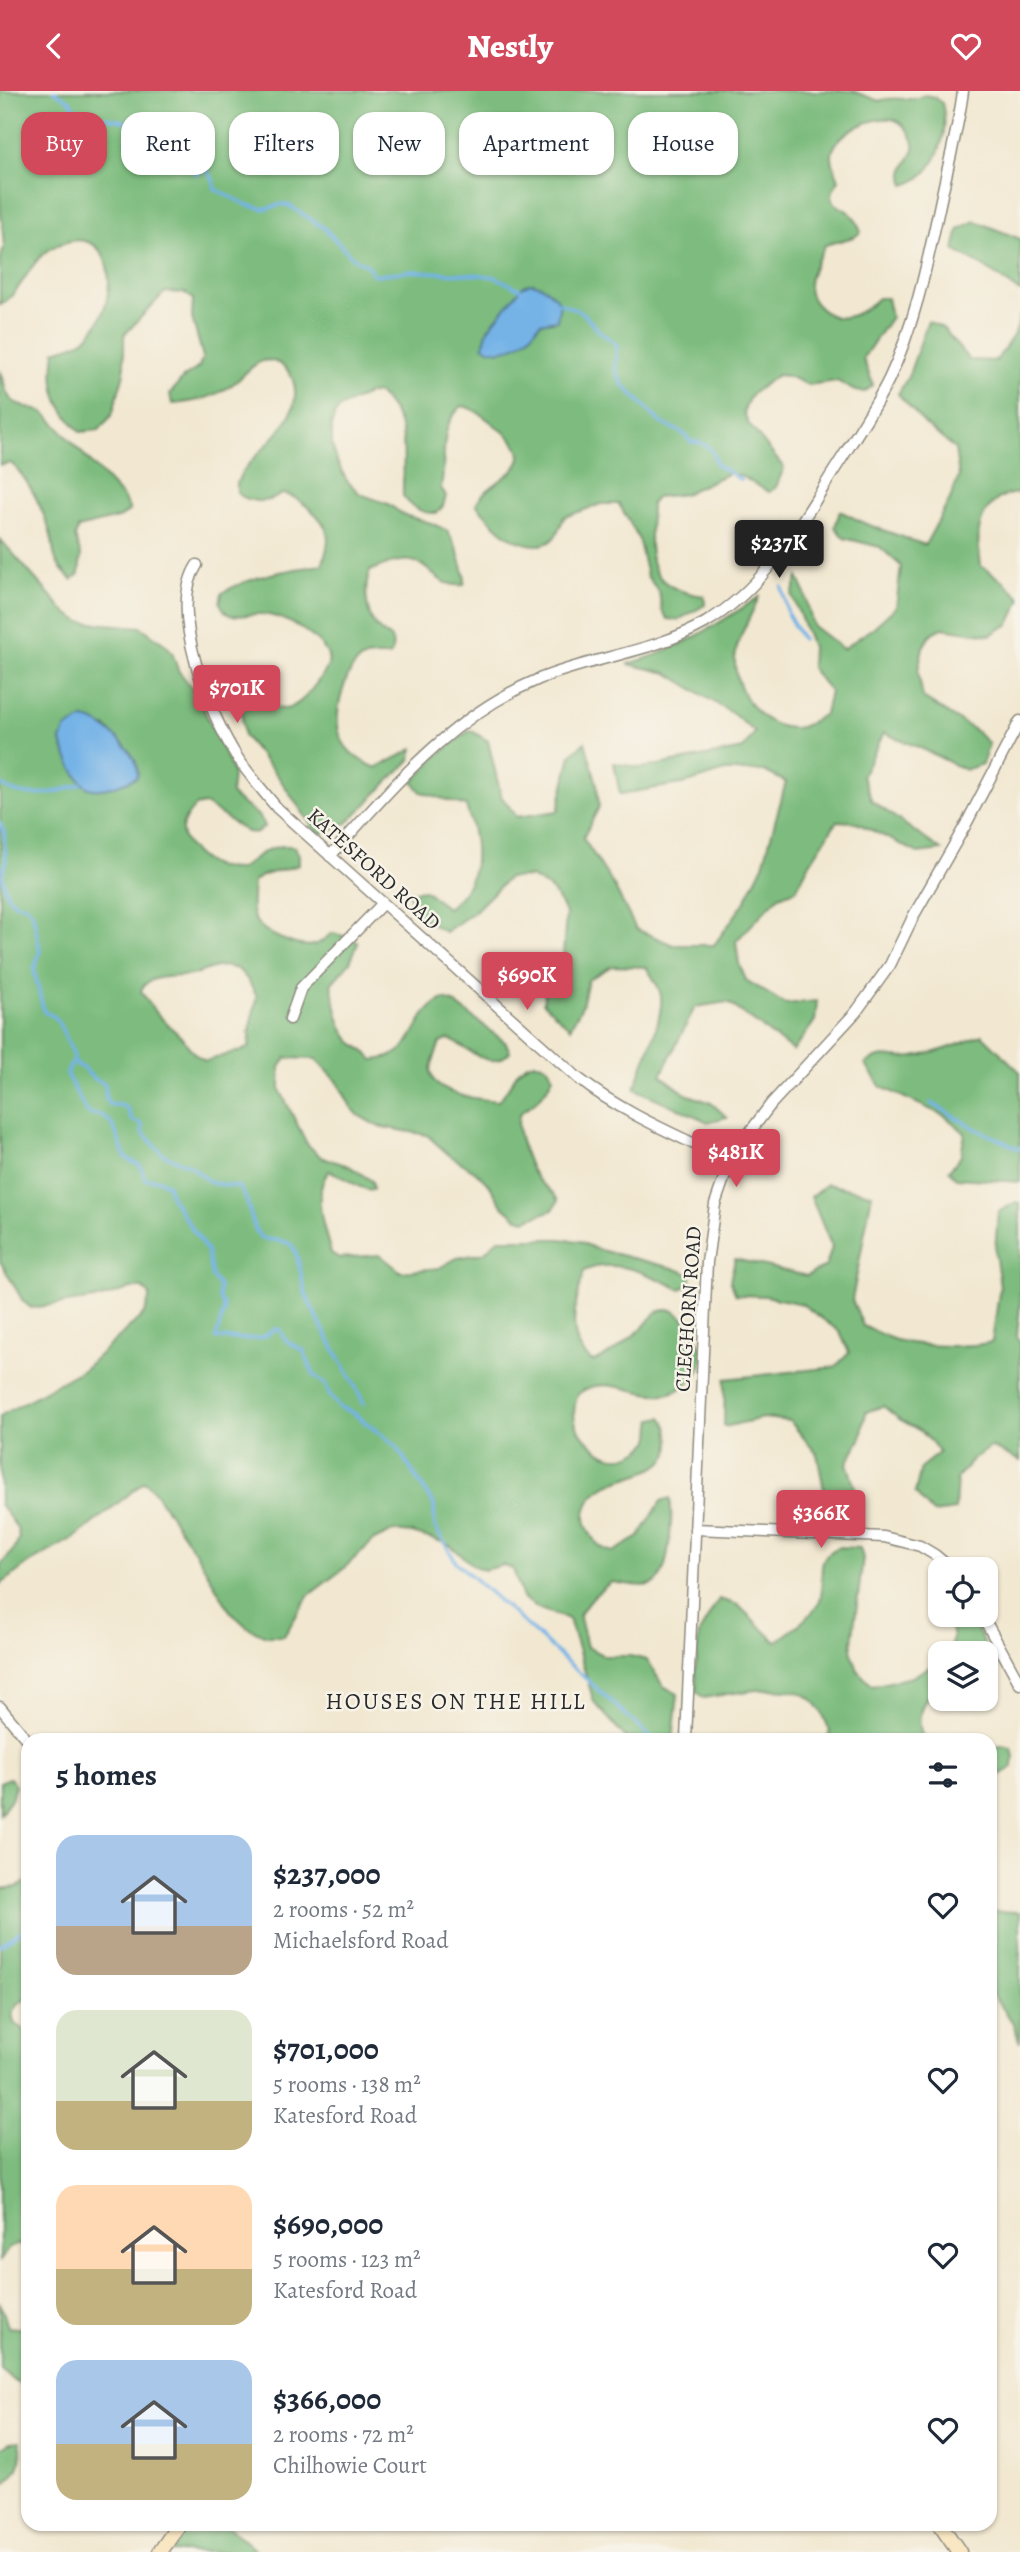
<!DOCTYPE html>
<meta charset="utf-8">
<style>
body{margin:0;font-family:Alegreya,serif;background:#f2f2f3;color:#1f2937;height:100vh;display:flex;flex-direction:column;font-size:26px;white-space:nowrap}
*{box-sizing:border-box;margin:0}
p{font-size:23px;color:#747a83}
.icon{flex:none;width:38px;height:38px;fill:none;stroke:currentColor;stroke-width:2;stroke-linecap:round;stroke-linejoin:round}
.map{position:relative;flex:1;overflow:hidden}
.drawer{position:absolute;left:21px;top:1642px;width:976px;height:798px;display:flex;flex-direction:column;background:#fff;border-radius:21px;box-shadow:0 2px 5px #0004}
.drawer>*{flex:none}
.guide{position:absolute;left:21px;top:21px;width:978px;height:63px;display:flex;gap:14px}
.tools{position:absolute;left:928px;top:1466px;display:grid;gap:14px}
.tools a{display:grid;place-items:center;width:70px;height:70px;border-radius:14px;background:#fff;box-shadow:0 2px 5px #0004;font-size:35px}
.price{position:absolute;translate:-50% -60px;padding:0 16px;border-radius:7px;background:#d1495b;color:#fff;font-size:23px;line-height:46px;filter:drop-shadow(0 2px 4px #0008)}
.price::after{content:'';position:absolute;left:50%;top:42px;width:21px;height:16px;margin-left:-10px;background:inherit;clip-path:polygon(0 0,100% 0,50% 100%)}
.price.current{background:#222;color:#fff}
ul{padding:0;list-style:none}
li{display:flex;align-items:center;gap:21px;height:175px;padding:0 35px}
li span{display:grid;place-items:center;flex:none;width:196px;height:140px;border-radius:21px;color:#555}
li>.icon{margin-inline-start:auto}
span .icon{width:84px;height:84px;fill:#fffc;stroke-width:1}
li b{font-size:30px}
h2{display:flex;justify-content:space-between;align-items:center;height:84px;padding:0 35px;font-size:30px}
.pill{padding:0 24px;border-radius:21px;background:#fff;box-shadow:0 2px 5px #0004;font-size:24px;line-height:63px}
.pill.current{background:#d1495b;color:#fff}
header{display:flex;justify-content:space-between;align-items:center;height:91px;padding:0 35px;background:#d1495b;color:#fff;font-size:32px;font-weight:800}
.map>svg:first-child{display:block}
.forest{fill:#7dbc7e;stroke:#547454;stroke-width:2;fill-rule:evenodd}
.water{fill:#74b3e7;stroke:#506f89;stroke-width:2}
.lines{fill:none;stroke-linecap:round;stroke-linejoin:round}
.stream{stroke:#74b3e7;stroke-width:3.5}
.street-casing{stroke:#8e8a7e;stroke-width:13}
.secondary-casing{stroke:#8e8a7e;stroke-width:17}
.street{stroke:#fff;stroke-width:10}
.secondary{stroke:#f9e7c3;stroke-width:14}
.labels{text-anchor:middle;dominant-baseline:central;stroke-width:5;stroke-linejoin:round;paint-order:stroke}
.street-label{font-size:21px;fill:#2b2b2b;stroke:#f7f3e8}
.neighbourhood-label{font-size:23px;letter-spacing:2px;fill:#2b2b2b;stroke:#f7f3e8}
</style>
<header><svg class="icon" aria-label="back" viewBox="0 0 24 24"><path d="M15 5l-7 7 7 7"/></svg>Nestly<svg class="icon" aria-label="heart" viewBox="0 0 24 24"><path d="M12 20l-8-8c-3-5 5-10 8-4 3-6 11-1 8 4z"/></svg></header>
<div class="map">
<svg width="1020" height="2461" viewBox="0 0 1020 2461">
<rect width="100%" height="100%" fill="#f7f3e8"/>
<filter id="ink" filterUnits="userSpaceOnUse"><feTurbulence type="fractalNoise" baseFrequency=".0143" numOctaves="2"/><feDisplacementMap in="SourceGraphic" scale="14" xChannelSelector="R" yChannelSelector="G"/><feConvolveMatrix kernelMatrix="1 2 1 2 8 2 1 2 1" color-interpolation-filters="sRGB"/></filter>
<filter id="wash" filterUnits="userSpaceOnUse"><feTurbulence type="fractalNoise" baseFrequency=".00686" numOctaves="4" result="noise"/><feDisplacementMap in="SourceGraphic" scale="28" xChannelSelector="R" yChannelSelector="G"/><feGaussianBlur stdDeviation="1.57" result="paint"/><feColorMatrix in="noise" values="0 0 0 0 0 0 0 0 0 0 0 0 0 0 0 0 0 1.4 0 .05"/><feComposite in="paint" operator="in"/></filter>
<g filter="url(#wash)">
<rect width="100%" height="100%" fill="#f2e8d1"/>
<!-- forest -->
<g class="forest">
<path d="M0 0H853L879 10C894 3 909 13 925 4L934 6 942 12C950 43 937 84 905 94 896 73 920 65 913 49 910 41 903 32 895 29 875 23 835 41 832 63 831 72 836 81 839 89 820 116 843 113 853 125 857 129 859 137 861 141L854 146 825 154C820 165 809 181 809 194 808 211 829 230 846 226 858 224 869 216 878 207H887L891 226 863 267 873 294 865 301 855 300 837 290 808 294 788 285 777 284 752 303 747 311 744 321 748 332 784 377 776 396 769 401 739 384 729 382 684 403 657 406 651 413C650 464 641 497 704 505L705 514 678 529 668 528 662 520 659 501 647 485 638 446 619 413H601L564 426C558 442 554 455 535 454 506 451 494 433 476 413 490 385 551 377 500 338 488 329 477 318 462 315 437 334 447 371 441 397L446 405 443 415 437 422C423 423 411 416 403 405 402 364 413 334 378 302L368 303 341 316 335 323 332 332V354L338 373 347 390 360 403 388 413 404 424 431 432 448 440 457 458 465 485 464 494C420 497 436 449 370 480 364 496 365 519 375 534 384 548 397 540 391 564 381 567 368 562 360 569 350 577 345 591 342 602 331 639 340 663 377 677L413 658 410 669 347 732 318 744 277 684 244 645 238 584C261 590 259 604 274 615 293 628 314 596 323 583 329 576 331 567 325 559 311 540 284 525 261 523 252 522 238 527 230 524 224 521 222 517 220 512L222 502C252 484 288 479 322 474 325 464 330 452 327 441 324 428 298 404 283 403 280 403 276 407 273 408 261 412 247 410 237 402V392L241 383C254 364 275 349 287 329 299 311 299 283 278 272 272 269 264 268 258 272 250 276 244 284 237 290 217 306 197 311 172 313L170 303 183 287 199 276 203 266 192 227 193 208 185 202 165 201 124 244V282L112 324 99 339 80 341C55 314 50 296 55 260 64 257 77 254 85 248 124 213 117 121 50 158 29 171 22 201 0 214V170L4 156 0 110ZM534 192 553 231C539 227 536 239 527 247L525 194Z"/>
<polygon points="975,130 1020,148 1020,201 986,177 954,159 959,138"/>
<path d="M1020 224V402C998 402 982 418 979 440 977 451 980 464 981 475L1003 490 1020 506V510L1009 533 990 544 942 537 931 543 923 556 918 580 923 607 976 640 989 653 982 673 965 679 925 659 884 642 862 685 872 710 941 759 918 762 855 731 837 730 810 772 796 799 779 805 736 850 739 873 746 889 785 913 817 910 815 930 793 960 728 911 695 916 661 984 686 1003 711 1012 727 1026 708 1031 635 998C641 974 667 923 660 901 657 892 651 884 646 876L612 875 588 889 582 915 570 937 543 912 548 882 563 865 566 822 552 799 531 786 508 787 474 821 445 841 417 824 409 801 425 799 447 817C483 791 479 753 466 715L421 701 413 691 439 663 470 639 488 650 501 705 517 726 558 720 571 664 585 651 597 693 599 716 583 747 614 795 636 838 673 854H714L744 812 763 774 786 691 764 680H725L687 692 620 703 614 672 642 677 743 658 755 641 733 623 667 582 628 573C679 559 715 535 759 506 753 522 738 545 736 561 729 595 762 644 801 636 808 634 818 627 825 623L830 600 811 577 812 556 792 504 798 486 804 499 813 535 843 558 874 536 896 516 901 475 880 456 844 447 835 436 840 420 866 433 925 454 950 408 959 385 955 358 925 333 898 303 908 286 928 230 943 237 969 269 996 270 1016 240Z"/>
<path d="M0 280C5 287 3 294 7 302 14 318 33 315 46 323L122 405 130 419 121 426 78 437 75 446 81 464 79 483 72 489C47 467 58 462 48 435 40 413 28 388 11 372L0 374Z"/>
<path d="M0 448 65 521 81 531 141 536 166 554 172 561 178 579 196 602 230 674 233 683 231 703C241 715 259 720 265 735L257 742 247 741 205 713 195 715C190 722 182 729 182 739 181 752 202 770 214 775 222 778 233 778 241 778 256 765 273 751 295 756L299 764V774L261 785 253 791C253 802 249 819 255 829 263 842 298 858 314 854 320 853 327 846 332 842L351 847 358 852 350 871 331 893C335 910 338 938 352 951 360 957 367 961 373 969 421 966 408 924 444 908L453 911 506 952 510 961C490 982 469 957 449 948L440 952C437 960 432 970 431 979 430 1004 479 1008 498 1010 511 1000 516 969 537 972 547 973 550 978 553 986 549 995 544 1003 537 1009 533 1014 524 1017 520 1023 513 1035 528 1075 536 1086 543 1096 553 1098 558 1110L553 1119 525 1129 516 1126 501 1113 490 1095 476 1081 449 1064 427 1044 377 1035 358 1024 351 1016 337 990 316 968 286 967 280 976V999L307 1053 321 1066 349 1075 372 1090 373 1099C355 1098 345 1084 329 1080 311 1102 324 1138 331 1162L339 1167 380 1164 401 1181 439 1177 457 1167 484 1162 498 1148H559L579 1150 596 1158 673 1177 691 1184 690 1194 680 1198C652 1185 615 1165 584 1180 576 1210 563 1250 593 1271 610 1265 627 1250 641 1238 647 1233 650 1226 656 1222 673 1209 689 1232 696 1245 703 1258 706 1272 696 1284 658 1331 616 1274 578 1303 575 1311 573 1321 575 1330 576 1337 582 1343 586 1348 601 1364 617 1373 638 1360 642 1357 647 1354 650 1349 652 1343 651 1335 653 1328L662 1326C668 1333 669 1341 670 1351 671 1392 608 1377 589 1411 583 1422 584 1431 590 1442 596 1453 601 1458 613 1461L639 1446 661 1410 670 1407C673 1423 670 1483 655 1492 644 1498 623 1492 611 1491L593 1506 579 1523 587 1556 604 1565H630L647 1569 663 1595 678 1603 673 1648H627L594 1611 569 1528 540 1518 523 1507 513 1478 503 1474 484 1479 474 1475 451 1455 442 1451 412 1442 393 1440 374 1449 343 1478 309 1504 284 1545H266L247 1536 230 1520 197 1464 152 1397 144 1391 77 1445 29 1472 0 1494V1475L15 1457 19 1448 17 1437 0 1413V1325L84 1278 145 1222 150 1204 142 1197H132L101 1207 31 1217 23 1210 0 1170ZM106 636 114 645 133 688C108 695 90 710 75 681 70 671 64 661 61 650ZM223 875 238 878 248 889 257 906 250 936 249 957 206 970C192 965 188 952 178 943 162 929 152 918 141 900 146 882 176 887 191 884 202 882 210 876 223 875Z"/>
<path d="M982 944 1020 981V1091L956 1087 949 1080 961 1064 965 1042 945 1025 881 996 865 973C888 958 890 970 913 966 938 962 959 954 982 944Z"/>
<path d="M827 1093 872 1103 852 1209 863 1235C873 1239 883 1245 893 1248 917 1256 968 1257 992 1251L1000 1195 995 1161 998 1121 1016 1111 1020 1112V1213L1017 1245 1020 1251V1370L991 1356 973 1368 957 1387 955 1419 933 1422 915 1402 921 1376 940 1361 922 1341 899 1328 883 1315 866 1321 861 1347 847 1372 861 1416 849 1420 827 1414 817 1363 790 1330 763 1327 724 1336 725 1288 835 1276 849 1262 840 1241 802 1213 765 1205 736 1204 730 1190 735 1168 807 1185 826 1175 832 1156 811 1106Z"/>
<path d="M839 1456 860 1457 863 1467 851 1559 858 1580 872 1595 912 1586 940 1570V1597C920 1605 915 1631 924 1648H827L830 1641C826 1630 821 1616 811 1608 789 1589 732 1603 704 1607L697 1601 695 1582 699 1542 719 1508 738 1514 776 1551C789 1541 814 1525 820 1509 827 1488 811 1466 839 1456Z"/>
<polygon points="948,1524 970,1524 992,1568 985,1578 985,1563 948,1563 953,1546"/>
<polygon points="1001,1655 1012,1657 1014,1666 1013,1676 991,1689 991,1657"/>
<polygon points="10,1687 15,1694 12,1706 0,1723 0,1691"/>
<polygon points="28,1790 28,1906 17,1914 12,1922 14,1932 28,1942 28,2162 19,2153 9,2157 0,2170 0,1798 17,1796"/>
<polygon points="994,1820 1020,1821 1020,1952 1013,1932 991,1901 990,1826"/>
<polygon points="0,2210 8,2236 28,2238 28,2295 16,2291 0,2278"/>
<path d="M20 2350C25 2372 17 2384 0 2397V2357L10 2351Z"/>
<polygon points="190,2432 225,2433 257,2461 172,2461"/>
</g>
<!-- water -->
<g class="water">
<path d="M530 192C542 193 553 203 560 212L557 229 540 232C528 250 504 268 483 255L488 238 522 196Z"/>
<path d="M83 628C103 629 144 665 137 686 126 692 101 702 89 697 78 693 64 661 61 650L65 638Z"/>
</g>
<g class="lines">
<!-- stream -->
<g class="stream">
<polyline points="54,0 70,10 76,19 80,22 124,30 143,47 183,57 195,82 199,83 202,75 205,76 214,91 215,98 247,114 265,118 283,113 290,115 324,137 353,167 367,174 374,184 410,180 481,184 495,186 520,198"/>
<path d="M560 212 583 222 598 239 617 254 615 278 622 293 661 332 683 342 691 351C705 350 714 358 716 373L741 389"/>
<polyline points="782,496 788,524 802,548"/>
<path d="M0 693C22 711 58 702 81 693"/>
<path d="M0 732 4 742 6 769 2 785 7 804 15 812 25 814 32 821 34 828 40 860 34 879 44 921C48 923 52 924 55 926 58 930 75 963 74 968 73 973 68 977 67 983L69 988 85 1018 90 1023C116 1022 116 1047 125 1065 128 1070 135 1072 140 1074L145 1088 160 1089 168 1094 171 1106 207 1160 212 1186 219 1195V1207L223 1213 224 1219 216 1247C219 1248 255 1248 259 1247 265 1246 270 1241 275 1238L280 1239C288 1254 290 1252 303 1259L314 1284 325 1293 330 1305 339 1316 352 1321 396 1355 434 1414 435 1436 456 1471 653 1648"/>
<path d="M73 971 84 978 93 987 105 993 106 1008 110 1014H120L127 1017 132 1029 142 1033 143 1042 164 1064 189 1074 211 1092 239 1096C252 1112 248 1130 260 1146 271 1151 281 1147 292 1154 301 1169 300 1189 307 1206 323 1243 347 1276 364 1313"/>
<polyline points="931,1012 976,1038 1020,1058"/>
<polyline points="0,1855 28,1835"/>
</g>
</g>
</g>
<g filter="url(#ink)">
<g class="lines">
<!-- street casing -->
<g class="street-casing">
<g id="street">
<path d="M197 474C167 520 210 624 237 666 249 684 263 700 277 717L579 988C624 1023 679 1045 730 1070"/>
<path d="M330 765C394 695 449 626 539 588 593 566 654 561 705 532 759 500 791 449 823 397 845 361 870 326 889 288 917 229 929 163 943 99 950 66 959 33 963 0"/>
<polyline points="290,928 301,897 383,812"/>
<polyline points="695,1438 884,1446 920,1455 935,1464 953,1479"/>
<polyline points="982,1524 1020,1593"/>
<polyline points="0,1616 28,1650"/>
<polyline points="686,1648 707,1171 715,1113 730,1070 738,1057 771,1013 856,921 890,874 914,824 965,735 1020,630"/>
</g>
</g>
<!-- secondary casing -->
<g class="secondary-casing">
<g id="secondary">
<polyline points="939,2432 959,2461"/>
<polyline points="160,2461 180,2432"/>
</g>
</g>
<!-- street -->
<use href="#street" class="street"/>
<!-- secondary -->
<use href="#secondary" class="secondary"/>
</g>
</g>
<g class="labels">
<!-- street labels -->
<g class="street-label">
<text transform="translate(374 778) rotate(42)">KATESFORD ROAD</text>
<text transform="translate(688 1218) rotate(-86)">CLEGHORN ROAD</text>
</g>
<!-- neighbourhood labels -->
<g class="neighbourhood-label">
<text x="456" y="1610">HOUSES ON THE HILL</text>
</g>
</g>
</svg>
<div class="tools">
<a><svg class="icon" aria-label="locate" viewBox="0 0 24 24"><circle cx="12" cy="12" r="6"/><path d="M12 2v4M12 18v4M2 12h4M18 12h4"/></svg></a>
<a><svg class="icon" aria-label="layers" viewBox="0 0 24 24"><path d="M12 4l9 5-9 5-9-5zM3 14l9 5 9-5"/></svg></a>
</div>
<b class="price current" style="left:779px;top:489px">$237K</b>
<b class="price" style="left:237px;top:634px">$701K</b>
<b class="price" style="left:527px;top:921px">$690K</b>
<b class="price" style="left:736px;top:1098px">$481K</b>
<b class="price" style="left:821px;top:1459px">$366K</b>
<div class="guide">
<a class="pill current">Buy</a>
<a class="pill">Rent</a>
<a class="pill">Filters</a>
<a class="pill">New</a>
<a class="pill">Apartment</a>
<a class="pill">House</a>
</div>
<section class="drawer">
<h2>5 homes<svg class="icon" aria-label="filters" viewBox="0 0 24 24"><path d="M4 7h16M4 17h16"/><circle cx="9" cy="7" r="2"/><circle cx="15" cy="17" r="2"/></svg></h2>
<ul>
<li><span style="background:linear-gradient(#a9c7e8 65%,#b9a48a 0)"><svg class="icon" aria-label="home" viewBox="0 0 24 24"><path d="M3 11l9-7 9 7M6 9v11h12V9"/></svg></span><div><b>$237,000</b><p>2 rooms · 52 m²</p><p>Michaelsford Road</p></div><svg class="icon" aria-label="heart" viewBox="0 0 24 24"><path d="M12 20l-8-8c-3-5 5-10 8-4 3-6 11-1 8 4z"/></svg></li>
<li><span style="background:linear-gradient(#dfe7d0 65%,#c2b280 0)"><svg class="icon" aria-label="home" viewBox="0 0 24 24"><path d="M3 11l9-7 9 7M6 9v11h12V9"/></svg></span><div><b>$701,000</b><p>5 rooms · 138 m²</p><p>Katesford Road</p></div><svg class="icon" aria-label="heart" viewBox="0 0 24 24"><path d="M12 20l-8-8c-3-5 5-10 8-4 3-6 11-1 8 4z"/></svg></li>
<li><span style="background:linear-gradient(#ffd9b3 60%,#c2b280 0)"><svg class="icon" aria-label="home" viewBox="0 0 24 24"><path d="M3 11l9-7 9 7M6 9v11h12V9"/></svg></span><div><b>$690,000</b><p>5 rooms · 123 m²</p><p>Katesford Road</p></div><svg class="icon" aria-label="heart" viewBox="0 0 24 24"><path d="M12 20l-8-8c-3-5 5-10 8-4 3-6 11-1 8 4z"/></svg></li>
<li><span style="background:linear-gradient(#a9c7e8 60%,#c2b280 0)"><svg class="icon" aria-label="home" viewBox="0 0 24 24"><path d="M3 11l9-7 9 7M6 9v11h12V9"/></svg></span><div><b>$366,000</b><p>2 rooms · 72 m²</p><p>Chilhowie Court</p></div><svg class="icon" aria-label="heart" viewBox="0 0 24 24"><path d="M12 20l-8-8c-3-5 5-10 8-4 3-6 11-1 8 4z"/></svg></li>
</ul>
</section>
</div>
